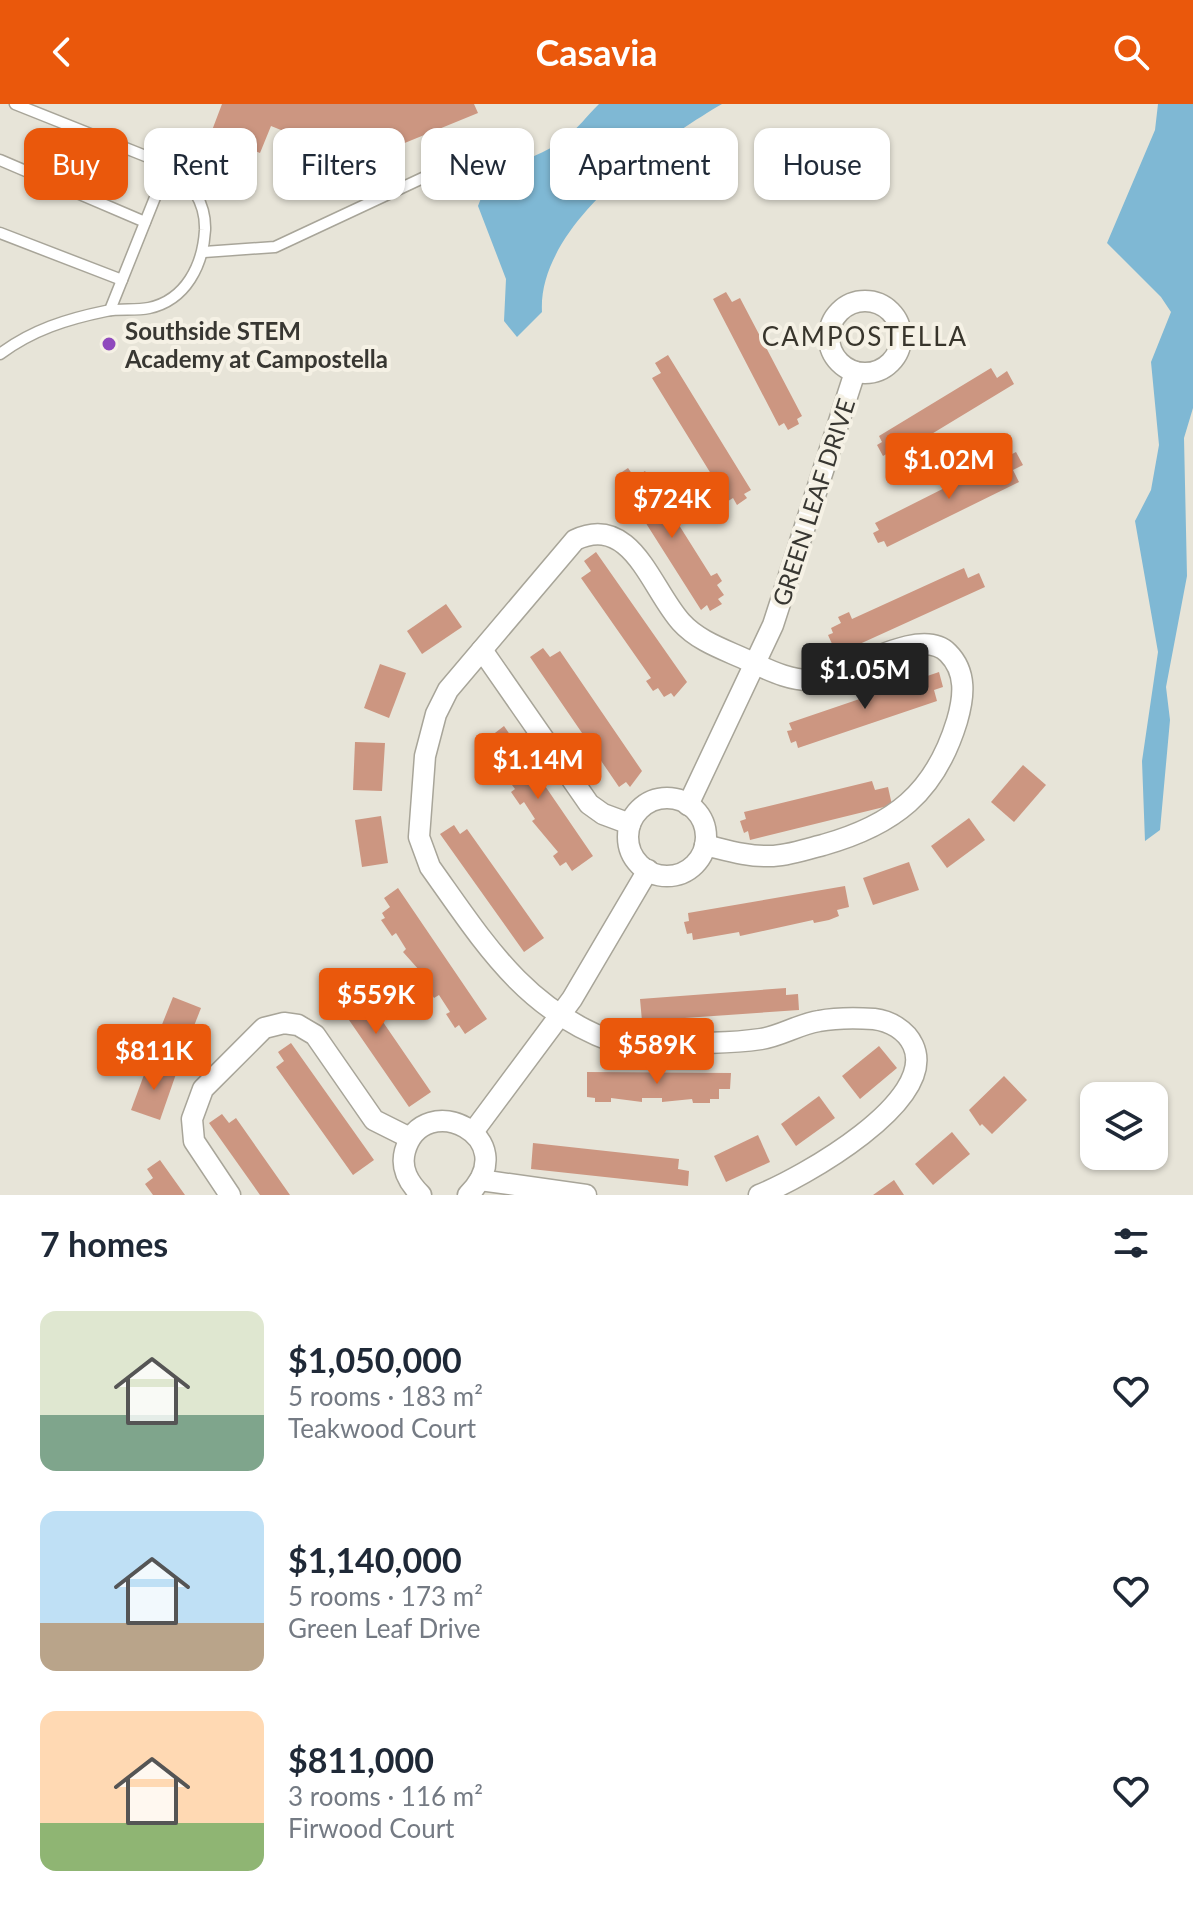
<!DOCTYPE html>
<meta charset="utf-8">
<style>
body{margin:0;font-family:Lato,sans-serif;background:#f2f2f3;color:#1f2937;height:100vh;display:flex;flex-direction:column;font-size:30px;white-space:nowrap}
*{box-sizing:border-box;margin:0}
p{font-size:26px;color:#747a83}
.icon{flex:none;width:44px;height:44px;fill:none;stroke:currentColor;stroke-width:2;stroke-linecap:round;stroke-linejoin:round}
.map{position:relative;height:1091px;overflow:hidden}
.sheet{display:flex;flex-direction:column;background:#fff;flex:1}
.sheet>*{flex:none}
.guide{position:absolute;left:24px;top:24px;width:1146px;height:72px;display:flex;gap:16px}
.buttons{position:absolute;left:1080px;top:978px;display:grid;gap:16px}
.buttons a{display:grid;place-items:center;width:88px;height:88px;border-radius:16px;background:#fff;box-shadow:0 2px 6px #0004;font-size:40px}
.price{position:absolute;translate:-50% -68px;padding:0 18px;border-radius:8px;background:#ea580c;color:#fff;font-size:26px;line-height:52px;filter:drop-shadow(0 2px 4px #0008)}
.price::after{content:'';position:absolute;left:50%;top:48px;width:24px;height:18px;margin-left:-12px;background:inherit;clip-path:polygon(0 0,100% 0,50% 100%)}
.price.active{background:#222;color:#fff}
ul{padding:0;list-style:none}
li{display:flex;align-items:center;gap:24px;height:200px;padding:0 40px}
li span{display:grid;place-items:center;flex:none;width:224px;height:160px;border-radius:16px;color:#555}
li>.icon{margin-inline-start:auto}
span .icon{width:96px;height:96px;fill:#fffc;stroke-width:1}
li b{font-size:34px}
h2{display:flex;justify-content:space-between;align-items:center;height:96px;padding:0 40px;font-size:34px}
.chip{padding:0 28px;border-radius:16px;background:#fff;box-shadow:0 2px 6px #0004;font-size:28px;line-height:72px}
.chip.active{background:#ea580c;color:#fff}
header{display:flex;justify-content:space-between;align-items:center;height:104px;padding:0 40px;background:#ea580c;color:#fff;font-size:36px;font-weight:700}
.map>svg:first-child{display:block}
.water{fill:#7fb8d4}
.building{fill:#cc9681}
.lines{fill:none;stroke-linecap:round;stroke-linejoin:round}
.service-casing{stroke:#a8a599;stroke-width:13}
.minor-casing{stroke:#a8a599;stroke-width:23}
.service{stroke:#fff;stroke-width:10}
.minor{stroke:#fff;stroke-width:20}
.poi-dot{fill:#8f49bd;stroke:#f5f1e5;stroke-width:3}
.labels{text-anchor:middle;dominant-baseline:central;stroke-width:8;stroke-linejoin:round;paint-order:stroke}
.poi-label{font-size:24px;font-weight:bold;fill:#383732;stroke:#f5f1e5;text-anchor:start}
.street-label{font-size:24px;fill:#383732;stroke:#f5f1e5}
.neighbourhood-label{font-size:26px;letter-spacing:2px;fill:#38352c;stroke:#f5f1e5}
</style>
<header><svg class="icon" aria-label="back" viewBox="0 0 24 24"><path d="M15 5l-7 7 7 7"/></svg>Casavia<svg class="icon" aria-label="search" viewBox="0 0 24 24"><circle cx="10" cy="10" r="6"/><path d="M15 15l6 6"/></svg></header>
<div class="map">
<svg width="1193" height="1091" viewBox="0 0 1193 1091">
<rect width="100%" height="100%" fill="#e7e4d8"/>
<!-- water -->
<g class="water">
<path d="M599 0H722C657 38 537 123 542 208L517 233 504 217 506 175 478 102C493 59 531 59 564 36 576 26 588 11 599 0Z"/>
<polygon points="1158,0 1193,0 1193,304 1184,334 1187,472 1166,583 1170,616 1160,726 1145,737 1142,657 1158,548 1135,417 1151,386 1159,341 1151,258 1171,208 1161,193 1107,139 1155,26"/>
</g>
<!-- building -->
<g class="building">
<polygon points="222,0 474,0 478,9 368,54 293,24 291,30 271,22 260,49 211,29"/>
<polygon points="726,188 732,198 740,194 802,312 797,315 799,320 788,326 784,319 779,322 713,195"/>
<polygon points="668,251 751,386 744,390 747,394 737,401 733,394 725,399 720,390 717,393 710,382 716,378 652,274 661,269 655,259"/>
<polygon points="991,264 997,274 1007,267 1014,280 892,354 888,349 883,352 877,341 882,338 879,332"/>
<polygon points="1016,348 1023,361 1013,366 1019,378 887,443 884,437 878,439 873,429 879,426 875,419"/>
<polygon points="628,364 635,374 645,367 711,472 717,469 722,477 717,481 724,491 718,495 722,500 710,507 707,501 701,506 616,372"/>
<polygon points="596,448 687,578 674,593 671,589 664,593 658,584 653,587 646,577 651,574 581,474 591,467 584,457"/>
<polygon points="964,464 968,474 979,469 985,483 842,548 838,540 833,542 828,531 833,529 831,524 841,519 838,513 849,508 852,515"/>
<polygon points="446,500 462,523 422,550 407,527"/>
<polygon points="543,544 550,553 560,547 642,667 630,683 626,678 619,683 530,553"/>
<polygon points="380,560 406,569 389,614 364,604"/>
<polygon points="939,568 943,583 934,586 937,597 798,644 796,637 791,639 787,627 792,626 789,619"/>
<polygon points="504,622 593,752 572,767 566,758 560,762 553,752 558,748 532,717 535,715 524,698 520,701 511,688 515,685 502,668 499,670 489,656 493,653 489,647 497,641 491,632"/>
<polygon points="355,638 385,639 382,687 353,686"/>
<polygon points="1023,661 1046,681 1014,718 991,698"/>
<polygon points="872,677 875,686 888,683 892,701 750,736 748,727 744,729 740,717 746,715 744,708"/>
<polygon points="381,712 388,759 362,763 355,716"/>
<polygon points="969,714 985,736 947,764 931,742"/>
<polygon points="454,721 460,730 467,725 544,834 524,848 440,730"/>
<polygon points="909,758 919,786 873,801 863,774"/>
<polygon points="845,782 849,803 837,806 839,812 829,816 814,819 813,816 740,832 739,828 693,836 692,829 687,830 684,818 689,817 688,809"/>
<polygon points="398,784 487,915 465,930 459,921 455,924 446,910 450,908 439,891 434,894 424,879 428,876 403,848 406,845 396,829 392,832 381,816 385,814 382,809 390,803 384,794"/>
<polygon points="333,864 340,873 348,867 431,988 409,1003 320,874"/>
<polygon points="786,884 786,891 798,890 799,906 642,917 640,895"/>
<polygon points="173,893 201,904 185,945 157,933"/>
<polygon points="291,939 374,1056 353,1071 276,963 284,957 278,948"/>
<polygon points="879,942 897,964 860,995 842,972"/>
<polygon points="148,960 176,970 160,1016 131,1006"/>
<polygon points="587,968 731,969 730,985 719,985 719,995 710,995 710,999 693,999 692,995 662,998 662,994 642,994 642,998 611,994 611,998 595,998 595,994 587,993"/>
<polygon points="1004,972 1027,996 992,1030 982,1020 980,1022 969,1006"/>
<polygon points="819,992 835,1014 796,1042 781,1020"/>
<polygon points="222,1010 229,1019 236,1014 290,1091 260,1091 209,1019"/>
<polygon points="952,1028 970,1050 933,1081 915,1060"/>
<polygon points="758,1031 770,1058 726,1078 714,1052"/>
<polygon points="533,1039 679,1055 678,1065 689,1067 688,1082 531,1065"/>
<polygon points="160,1056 185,1091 153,1091 145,1080 153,1074 147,1065"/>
<polygon points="894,1076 904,1091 873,1091"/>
</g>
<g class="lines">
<!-- service casing -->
<g class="service-casing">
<g id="service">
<polyline points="0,56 145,118"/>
<polyline points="0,129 122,176"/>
<polyline points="204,148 275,143 427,72"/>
<polyline points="110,206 168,61"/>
<path d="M0 250C32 226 67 215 106 207 120 204 135 207 149 204 186 196 203 161 205 126 206 97 190 77 168 61L15 0"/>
</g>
</g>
<!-- minor casing -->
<g class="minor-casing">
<g id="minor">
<circle cx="865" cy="233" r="36"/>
<polyline points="482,546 589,700 603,710 630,720"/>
<circle cx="667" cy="733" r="39"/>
<polyline points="688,701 773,521 855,268"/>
<path d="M705 741C726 746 748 753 770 752 788 752 806 745 823 741 894 721 935 689 957 617 964 593 967 568 948 549 921 521 850 569 818 575 797 580 768 566 749 557 726 546 699 538 681 518 651 485 632 409 575 436L448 586 436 610 425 652 419 733 430 763C483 837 524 906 614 938 662 937 714 942 761 935 781 932 799 920 819 917 835 914 858 914 874 915 890 917 906 926 913 941 939 997 802 1074 759 1091"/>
<polyline points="473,1028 572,895 648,766"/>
<polyline points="480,1076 586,1091"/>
<polyline points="230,1091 194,1037 192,1015 203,985 264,924 284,919 298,921 315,931 374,1016 410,1034"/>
<path d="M421 1091C409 1079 400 1065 405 1047 423 983 526 1033 468 1091"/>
</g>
</g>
<!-- service -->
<use href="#service" class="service"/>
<!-- minor -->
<use href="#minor" class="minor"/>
</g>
<!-- markers -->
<circle class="poi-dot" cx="109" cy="240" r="8"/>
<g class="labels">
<!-- poi labels -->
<g class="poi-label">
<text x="125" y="226">Southside STEM<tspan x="125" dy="28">Academy at Campostella</tspan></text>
</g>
<!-- street labels -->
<g class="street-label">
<text transform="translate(813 398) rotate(-72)">GREEN LEAF DRIVE</text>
</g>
<!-- neighbourhood labels -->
<g class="neighbourhood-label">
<text x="865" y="232">CAMPOSTELLA</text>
</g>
</g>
</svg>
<div class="buttons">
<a><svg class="icon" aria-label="layers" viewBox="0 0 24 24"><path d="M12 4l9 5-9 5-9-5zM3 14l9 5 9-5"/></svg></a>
</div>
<b class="price" style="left:949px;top:397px">$1.02M</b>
<b class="price" style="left:672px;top:436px">$724K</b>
<b class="price active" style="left:865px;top:607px">$1.05M</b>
<b class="price" style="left:538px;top:697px">$1.14M</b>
<b class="price" style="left:376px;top:932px">$559K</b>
<b class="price" style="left:657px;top:982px">$589K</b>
<b class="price" style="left:154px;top:988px">$811K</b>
<div class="guide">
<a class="chip active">Buy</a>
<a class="chip">Rent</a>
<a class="chip">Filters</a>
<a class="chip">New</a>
<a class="chip">Apartment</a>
<a class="chip">House</a>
</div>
</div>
<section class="sheet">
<h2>7 homes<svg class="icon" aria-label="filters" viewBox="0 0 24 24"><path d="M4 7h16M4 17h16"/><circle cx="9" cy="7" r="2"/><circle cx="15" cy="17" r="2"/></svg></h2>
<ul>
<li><span style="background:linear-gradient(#dfe7d0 65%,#7fa58c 0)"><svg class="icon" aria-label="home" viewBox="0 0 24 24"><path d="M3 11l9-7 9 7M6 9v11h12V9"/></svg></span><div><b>$1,050,000</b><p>5 rooms · 183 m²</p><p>Teakwood Court</p></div><svg class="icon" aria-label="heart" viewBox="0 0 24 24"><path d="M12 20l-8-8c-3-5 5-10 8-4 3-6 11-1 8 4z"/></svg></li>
<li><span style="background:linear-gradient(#bfe0f5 70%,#b9a48a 0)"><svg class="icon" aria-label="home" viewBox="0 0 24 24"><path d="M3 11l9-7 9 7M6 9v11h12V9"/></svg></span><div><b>$1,140,000</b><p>5 rooms · 173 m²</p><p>Green Leaf Drive</p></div><svg class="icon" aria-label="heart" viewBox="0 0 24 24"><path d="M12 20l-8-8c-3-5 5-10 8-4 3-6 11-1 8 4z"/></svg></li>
<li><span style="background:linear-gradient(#ffd9b3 70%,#8fb573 0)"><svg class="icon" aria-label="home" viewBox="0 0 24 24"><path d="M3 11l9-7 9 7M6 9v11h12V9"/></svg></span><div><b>$811,000</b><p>3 rooms · 116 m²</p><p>Firwood Court</p></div><svg class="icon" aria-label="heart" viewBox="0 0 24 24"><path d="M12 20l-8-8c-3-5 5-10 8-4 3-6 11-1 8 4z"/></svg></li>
</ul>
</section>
